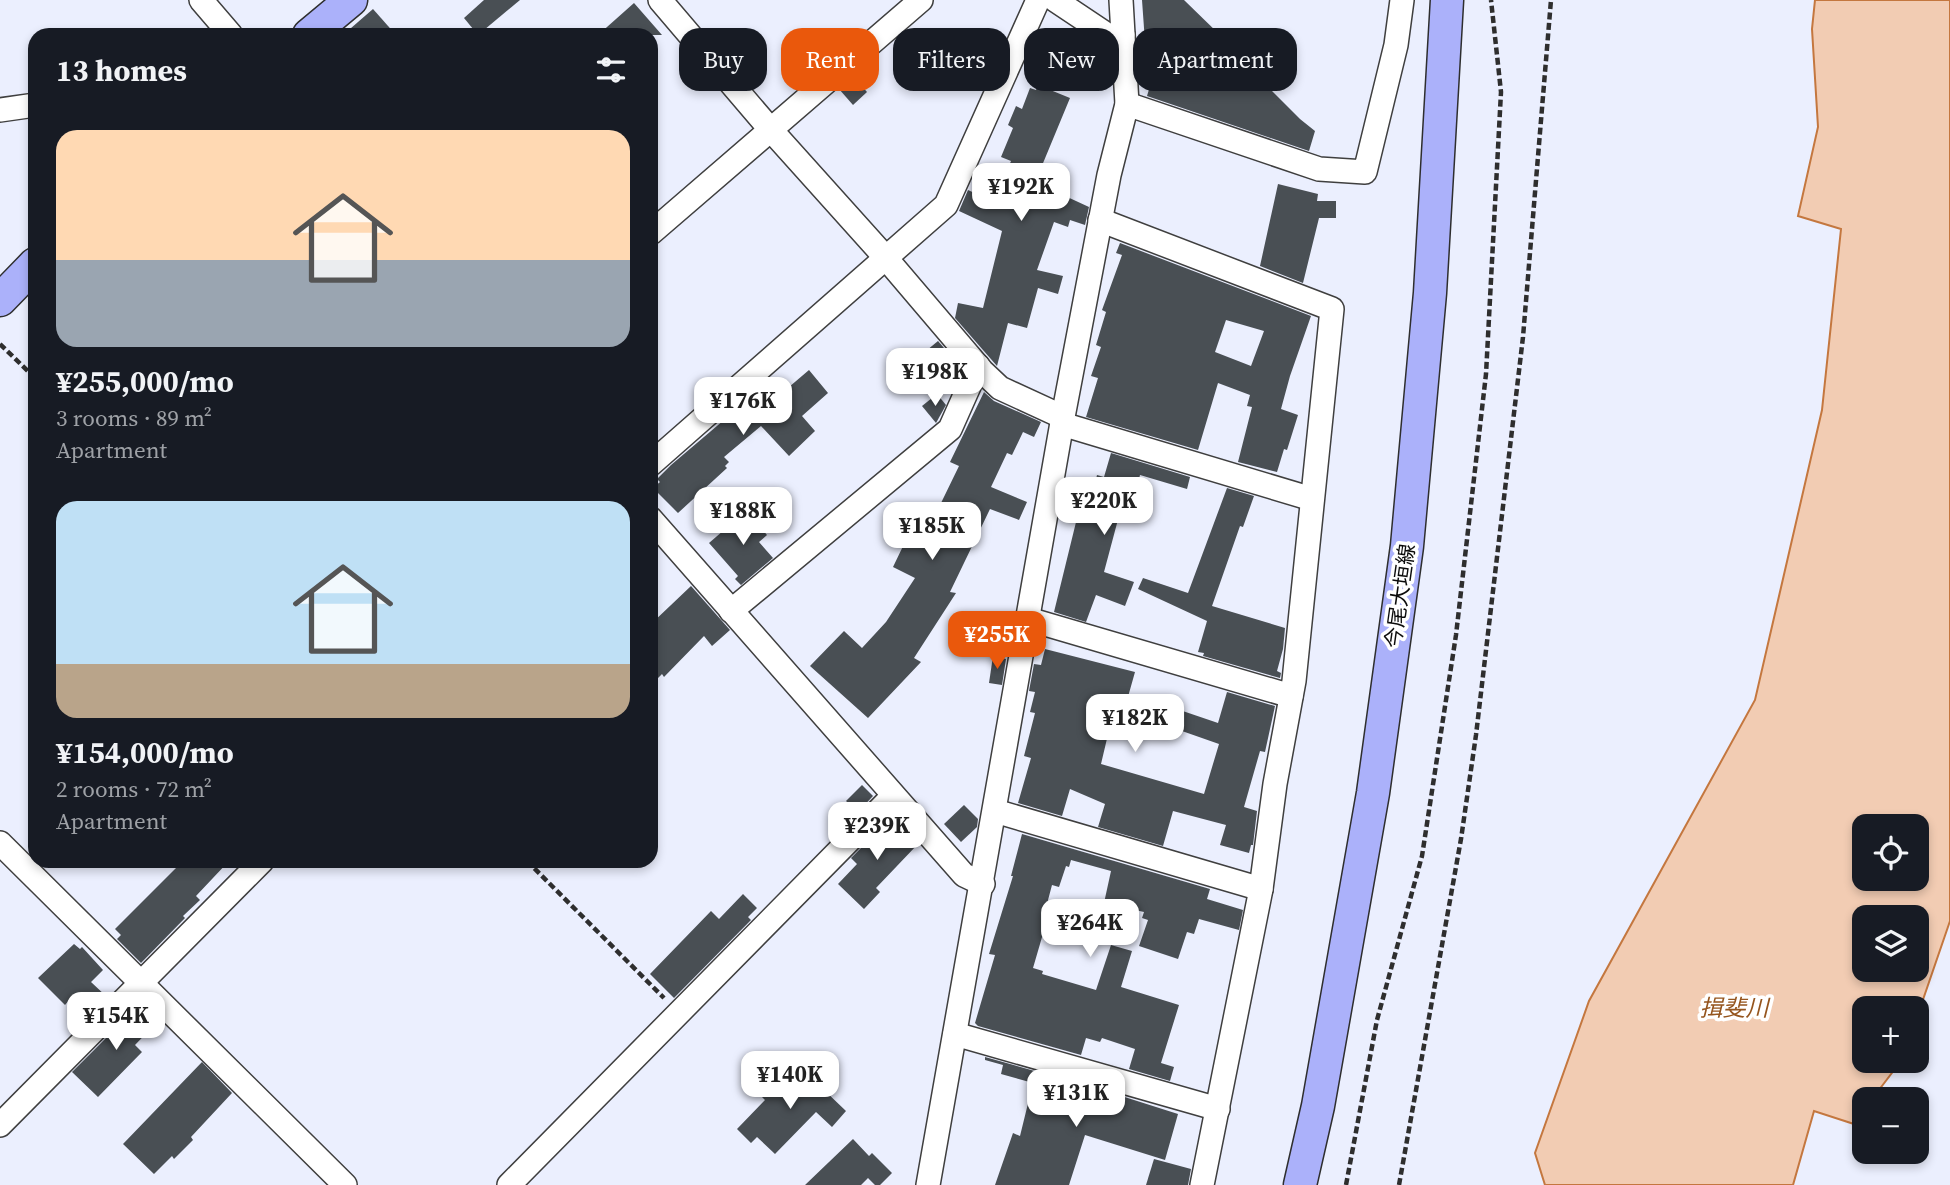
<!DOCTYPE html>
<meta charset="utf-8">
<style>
body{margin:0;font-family:"Source Serif 4","Noto Sans JP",serif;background:#242831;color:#f1f3f6;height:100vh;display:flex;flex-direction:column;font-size:26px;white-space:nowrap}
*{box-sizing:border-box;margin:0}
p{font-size:23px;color:#9ea1a6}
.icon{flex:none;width:38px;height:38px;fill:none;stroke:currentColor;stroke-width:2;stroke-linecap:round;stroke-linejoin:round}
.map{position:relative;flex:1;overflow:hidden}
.details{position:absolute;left:28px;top:28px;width:630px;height:840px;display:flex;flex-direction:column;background:#171b24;border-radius:21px;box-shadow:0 4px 10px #0003}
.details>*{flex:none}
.banner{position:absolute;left:679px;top:28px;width:665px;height:63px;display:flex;gap:14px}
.buttons{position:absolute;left:1852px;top:814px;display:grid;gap:14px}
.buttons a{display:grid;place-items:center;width:77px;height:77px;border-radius:14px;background:#171b24;box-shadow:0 4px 10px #0003;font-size:35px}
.price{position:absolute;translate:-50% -60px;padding:0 16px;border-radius:14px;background:#fff;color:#222;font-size:23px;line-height:46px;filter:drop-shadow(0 2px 4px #0008)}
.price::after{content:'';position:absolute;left:50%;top:42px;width:21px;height:16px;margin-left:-10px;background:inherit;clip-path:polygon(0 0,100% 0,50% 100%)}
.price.selected{background:#ea580c;color:#fff}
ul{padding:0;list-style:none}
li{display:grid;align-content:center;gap:14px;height:371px;padding:0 28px}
li span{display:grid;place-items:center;height:217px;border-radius:21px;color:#555}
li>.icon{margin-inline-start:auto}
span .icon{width:126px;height:126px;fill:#fffc;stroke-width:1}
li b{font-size:30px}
h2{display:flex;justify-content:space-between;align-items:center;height:84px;padding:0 28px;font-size:30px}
.pill{padding:0 24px;border-radius:21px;background:#171b24;box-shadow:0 4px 10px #0003;font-size:24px;line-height:63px}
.pill.selected{background:#ea580c;color:#fff}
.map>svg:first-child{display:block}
.water{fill:#f2ccb3;stroke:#c4773f;stroke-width:2;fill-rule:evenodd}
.building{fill:#494f54;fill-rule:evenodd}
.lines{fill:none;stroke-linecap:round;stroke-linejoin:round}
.street-casing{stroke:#3f3f3f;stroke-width:26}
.secondary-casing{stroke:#2e2e2e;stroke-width:35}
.path{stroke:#2e2e2e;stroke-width:4.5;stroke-dasharray:7 3.5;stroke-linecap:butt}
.street{stroke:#fff;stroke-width:23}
.secondary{stroke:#abb1fa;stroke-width:32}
.labels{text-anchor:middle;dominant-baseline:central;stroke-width:7;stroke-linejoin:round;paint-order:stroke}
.street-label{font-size:21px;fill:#0c0c0c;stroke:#fff}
.water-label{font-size:23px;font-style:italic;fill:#95551e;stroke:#fff}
</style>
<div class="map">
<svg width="1950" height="1185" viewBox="0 0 1950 1185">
<rect width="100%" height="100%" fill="#ebeffe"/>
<!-- water -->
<path class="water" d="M1815 0H1950V921L1916 1020V1008H1864V1060L1901 1061 1872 1099H1864V1111L1854 1124 1814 1111 1793 1185H1545L1535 1153 1589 1001 1755 700 1822 410 1841 229 1798 216 1818 127 1812 29ZM1864 826H1916V878H1864ZM1864 917H1916V970H1864Z"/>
<!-- building -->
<g class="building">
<polygon points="484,0 520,0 478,35 464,18"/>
<polygon points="1142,0 1184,0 1221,36 1215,51 1232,62 1229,71 1263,82 1300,119 1315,131 1309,151 1147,96 1158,60 1146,56"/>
<polygon points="634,3 662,35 598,35"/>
<polygon points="373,9 396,35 343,35"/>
<polygon points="854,77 867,92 853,105 839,89"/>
<polygon points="1038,85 1070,98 1041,168 1069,178 1063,195 1089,207 1085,225 1070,220 1068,227 1054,222 1037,270 1063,276 1058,294 1038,288 1027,328 1008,323 997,366 955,318 958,303 983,308 1002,231 959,211 968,190 994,202 1011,161 1001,157 1013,128 1008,125 1016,106 1022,109 1030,88 1036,90"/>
<polygon points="1278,184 1318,194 1317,201 1336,201 1336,218 1319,218 1303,283 1260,266"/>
<path d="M1120 243 1311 316 1290 376 1281 409 1298 415 1287 450 1284 449 1277 472 1238 462 1252 407 1247 406 1250 395 1218 383 1198 450 1086 417 1098 378 1091 376 1101 347 1096 345 1106 312 1102 310 1122 255 1116 253ZM1226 320 1264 331 1251 366 1215 352Z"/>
<polygon points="938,341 956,362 927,387 909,365"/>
<polygon points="809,370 828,393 802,416 815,431 789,456 761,426 724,457 729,462 725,466 727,468 678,513 653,488 660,482 657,479 671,465 771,380 782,393"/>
<polygon points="984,392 994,401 1041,422 1034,437 1023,432 1012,455 1007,453 991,487 1027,502 1019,520 990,509 950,592 956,593 914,658 921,662 868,718 810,666 844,631 862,648 886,622 915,578 893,567 905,542 917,547 922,537 924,538 959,466 950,462"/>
<polygon points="937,394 946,405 936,423 922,406"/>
<polygon points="1111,453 1190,477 1187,489 1140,475 1130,515 1120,512 1104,572 1134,582 1125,606 1096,595 1086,622 1054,612 1077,518 1086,520 1097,475 1104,477"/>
<polygon points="1227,488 1254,496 1243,527 1240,526 1212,606 1285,628 1283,649 1277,671 1281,673 1280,678 1203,656 1204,653 1198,652 1207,621 1138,589 1143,578 1188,593"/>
<polygon points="746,511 767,535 759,542 773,558 741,585 735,579 738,576 709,543"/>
<polygon points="691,586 730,630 712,646 704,636 664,677 662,674 651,685 651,624"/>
<polygon points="974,611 1012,626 1005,657 975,645 977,640 964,636"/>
<polygon points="1045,649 1135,672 1124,711 1114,709 1101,764 1204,794 1219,744 1162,724 1168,706 1218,723 1227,692 1275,706 1265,752 1260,751 1244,807 1257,811 1253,845 1251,845 1249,853 1220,845 1226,825 1173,811 1163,846 1098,827 1105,804 1070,789 1062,816 1018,803 1031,758 1024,756 1035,713 1030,712 1035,692 1029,691 1034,664 1041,665"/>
<polygon points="993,656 1006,659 1002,685 989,683"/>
<polygon points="862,785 873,796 858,812 846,801"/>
<polygon points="964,805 978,819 977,827 961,842 944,824"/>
<polygon points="892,817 917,845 876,888 880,892 864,909 838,884 857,864 851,858"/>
<polygon points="1022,834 1210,889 1207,899 1243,910 1239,930 1199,919 1194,934 1187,932 1178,959 1139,946 1148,920 1142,918 1144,912 1104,903 1111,871 1071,860 1069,867 1066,866 1059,887 1052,885 1043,919 1047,920 1033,968 1043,971 1042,974 1096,990 1111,945 1132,951 1121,987 1179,1005 1161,1063 1174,1067 1170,1081 1129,1069 1135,1049 1102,1038 1100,1042 1086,1038 1081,1055 978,1026 975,1023 995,955 989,954 1013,876 1011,876"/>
<polygon points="183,861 229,861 196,896 200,900 183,916 185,918 141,963 117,939 121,935 115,929"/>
<polygon points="743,894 757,908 748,917 751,920 674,998 650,974 711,911 719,919"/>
<polygon points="74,944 80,949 82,947 103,970 91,982 107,997 88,1016 70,999 65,1005 38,978"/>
<polygon points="141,1003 159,1020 135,1045 142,1052 98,1097 72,1072"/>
<polygon points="985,1057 1077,1083 1076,1086 1111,1097 1112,1093 1178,1114 1165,1160 1085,1135 1069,1185 995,1185 1013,1133 1020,1136 1033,1083 1001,1074 1003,1065 985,1060"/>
<polygon points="202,1062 232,1093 191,1137 193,1140 174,1159 172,1156 154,1174 123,1144"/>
<polygon points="800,1067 846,1111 832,1127 816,1112 775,1154 757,1137 751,1143 737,1129 765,1100 762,1097 780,1078 785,1082"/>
<polygon points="853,1139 869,1156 872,1153 892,1173 880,1185 875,1185 868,1178 861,1185 805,1185"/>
<polygon points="1154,1159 1191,1169 1188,1185 1146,1185"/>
</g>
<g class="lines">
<!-- street casing -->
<g class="street-casing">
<g id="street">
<polyline points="201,0 231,35"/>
<polyline points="660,0 770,129 885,257 982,371 1000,388 1063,417"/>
<polyline points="1055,0 1109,36 1123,35"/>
<polyline points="1127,104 1319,169 1365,172 1396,45 1402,0"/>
<polyline points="0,110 35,105"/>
<polyline points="1100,220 1332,309 1294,681 1275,784 1261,889 1202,1185"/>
<polyline points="651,233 921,0"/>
<polyline points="1062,424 1312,499"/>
<polyline points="651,464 946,205 1038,0"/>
<polyline points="651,519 964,875 983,884"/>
<polyline points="731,611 950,429 978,366"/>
<polyline points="1028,619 1291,696"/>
<polyline points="995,811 1261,889"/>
<polyline points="0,843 345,1185"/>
<polyline points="955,1034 1218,1109"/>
<polyline points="0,1125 262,861"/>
<polyline points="509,1185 893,796"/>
<polyline points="928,1185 1063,417 1109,175 1127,104 1121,0"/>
</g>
</g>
<!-- secondary casing -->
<g class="secondary-casing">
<g id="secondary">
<polyline points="309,35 351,0"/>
<polyline points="0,300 35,264"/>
<polyline points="1300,1185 1318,1106 1373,793 1407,546 1430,293 1447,0"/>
</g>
</g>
<!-- path -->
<g class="path">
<polyline points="0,344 35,378"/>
<polyline points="527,861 664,998"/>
<polyline points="1346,1185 1377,1020 1422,856 1456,635 1486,374 1501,92 1491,0"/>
<polyline points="1399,1185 1461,839 1476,735 1523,337 1551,0"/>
</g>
<!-- street -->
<use href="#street" class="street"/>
<!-- secondary -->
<use href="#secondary" class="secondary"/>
</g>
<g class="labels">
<!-- street labels -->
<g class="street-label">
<text transform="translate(1400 596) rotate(-82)">今尾大垣線</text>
</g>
<!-- water labels -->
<g class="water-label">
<text x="1734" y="1008">揖斐川</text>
</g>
</g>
</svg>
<div class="buttons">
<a><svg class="icon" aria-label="locate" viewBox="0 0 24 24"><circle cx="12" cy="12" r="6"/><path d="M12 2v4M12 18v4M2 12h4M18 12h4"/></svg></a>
<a><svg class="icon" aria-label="layers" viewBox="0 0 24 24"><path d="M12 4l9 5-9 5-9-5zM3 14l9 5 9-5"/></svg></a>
<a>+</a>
<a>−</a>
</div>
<b class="price" style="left:1021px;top:223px">¥192K</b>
<b class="price" style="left:935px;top:408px">¥198K</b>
<b class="price" style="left:743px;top:437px">¥176K</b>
<b class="price" style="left:1104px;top:537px">¥220K</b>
<b class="price" style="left:743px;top:547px">¥188K</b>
<b class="price" style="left:932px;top:562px">¥185K</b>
<b class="price selected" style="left:997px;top:671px">¥255K</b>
<b class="price" style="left:1135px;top:754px">¥182K</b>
<b class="price" style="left:877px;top:862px">¥239K</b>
<b class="price" style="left:1090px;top:959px">¥264K</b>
<b class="price" style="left:116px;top:1052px">¥154K</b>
<b class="price" style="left:790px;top:1111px">¥140K</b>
<b class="price" style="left:1076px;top:1129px">¥131K</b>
<div class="banner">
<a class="pill">Buy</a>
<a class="pill selected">Rent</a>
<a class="pill">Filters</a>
<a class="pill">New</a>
<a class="pill">Apartment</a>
</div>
<section class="details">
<h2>13 homes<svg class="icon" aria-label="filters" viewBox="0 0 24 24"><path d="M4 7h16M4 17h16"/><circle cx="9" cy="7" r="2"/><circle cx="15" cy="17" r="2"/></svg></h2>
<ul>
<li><span style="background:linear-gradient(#ffd9b3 60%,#9aa5b1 0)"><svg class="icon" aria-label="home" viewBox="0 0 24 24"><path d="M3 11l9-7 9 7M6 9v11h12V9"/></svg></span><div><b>¥255,000/mo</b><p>3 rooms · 89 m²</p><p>Apartment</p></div></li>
<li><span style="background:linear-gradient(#bfe0f5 75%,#b9a48a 0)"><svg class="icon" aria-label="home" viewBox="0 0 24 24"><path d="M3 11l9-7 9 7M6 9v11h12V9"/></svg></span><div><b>¥154,000/mo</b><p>2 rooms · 72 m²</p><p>Apartment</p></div></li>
</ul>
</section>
</div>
